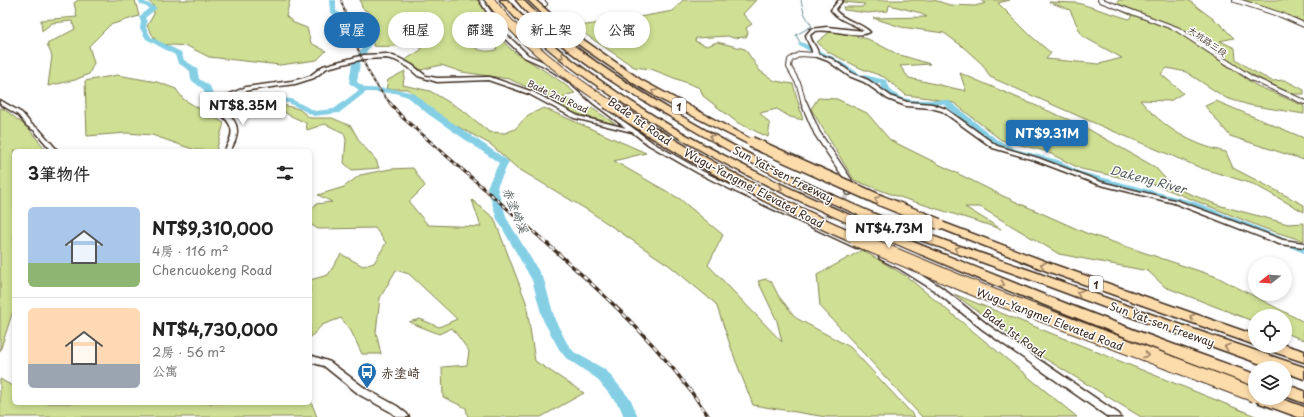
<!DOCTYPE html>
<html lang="zh-TW">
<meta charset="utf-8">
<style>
body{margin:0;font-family:"Playpen Sans","LXGW WenKai TC",sans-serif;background:#f6f6f6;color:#222;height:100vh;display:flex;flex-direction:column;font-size:15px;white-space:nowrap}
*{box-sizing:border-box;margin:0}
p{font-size:13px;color:#767676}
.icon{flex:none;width:22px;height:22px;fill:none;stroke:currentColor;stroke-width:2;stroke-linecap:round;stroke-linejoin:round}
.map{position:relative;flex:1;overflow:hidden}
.side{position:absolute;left:12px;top:149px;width:300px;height:256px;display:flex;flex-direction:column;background:#fff;border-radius:6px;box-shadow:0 2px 6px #0003}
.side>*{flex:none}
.guide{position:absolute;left:324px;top:12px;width:380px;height:36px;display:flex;gap:8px}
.needle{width:26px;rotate:253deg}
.fabs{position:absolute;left:1248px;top:257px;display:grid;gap:8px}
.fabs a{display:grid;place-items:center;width:44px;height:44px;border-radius:50%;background:#fff;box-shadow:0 2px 6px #0003;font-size:20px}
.price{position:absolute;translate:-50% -34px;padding:0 9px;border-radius:4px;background:#fff;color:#222;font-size:13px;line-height:26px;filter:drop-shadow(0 1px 2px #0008)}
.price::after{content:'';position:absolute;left:50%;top:24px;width:12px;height:9px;margin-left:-6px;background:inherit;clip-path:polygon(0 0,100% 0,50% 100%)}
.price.selected{background:#1f6fb2;color:#fff}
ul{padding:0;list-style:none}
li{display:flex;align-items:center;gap:12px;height:100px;padding:0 16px}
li+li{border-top:1px solid #e0e0e0}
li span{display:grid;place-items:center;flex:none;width:112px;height:80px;border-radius:6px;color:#555}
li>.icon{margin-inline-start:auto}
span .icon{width:48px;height:48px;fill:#fffc;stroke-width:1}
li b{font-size:17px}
h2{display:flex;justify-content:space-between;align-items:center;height:48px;padding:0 16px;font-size:17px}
.pill{padding:0 14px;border-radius:18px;background:#fff;box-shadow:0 2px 6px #0003;font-size:14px;line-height:36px}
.pill.selected{background:#1f6fb2;color:#fff}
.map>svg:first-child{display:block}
.green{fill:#cfdf93;stroke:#858458}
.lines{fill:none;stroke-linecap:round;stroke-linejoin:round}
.stream{stroke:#678d95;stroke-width:1}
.river{fill:#85cfe5;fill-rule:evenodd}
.minor-tunnel{stroke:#d8d4d2;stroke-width:5.5;stroke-dasharray:5.5 3;stroke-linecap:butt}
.minor-far1-casing{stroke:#3b2a1e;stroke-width:6}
.minor-casing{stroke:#3b2a1e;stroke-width:8}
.tertiary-casing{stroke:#3b2a1e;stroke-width:3}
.motorway-casing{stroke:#3b2a1e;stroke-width:3}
.minor-far1{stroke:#fff;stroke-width:4}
.minor{stroke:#fff;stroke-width:5.5}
.tertiary{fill:#fff;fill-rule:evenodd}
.motorway{fill:#fddcac;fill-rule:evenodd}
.rail-far2-casing{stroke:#3b2a1e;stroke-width:2}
.rail-far1-casing{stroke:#3b2a1e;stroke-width:3}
.rail-casing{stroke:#3b2a1e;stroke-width:3.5}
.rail-far2{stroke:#fff;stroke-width:1;stroke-dasharray:3;stroke-linecap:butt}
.rail-far1{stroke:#fff;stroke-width:1.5;stroke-dasharray:4;stroke-linecap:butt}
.rail{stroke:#fff;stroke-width:2;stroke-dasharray:5.5;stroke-linecap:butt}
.motorway-bridge-far2-casing{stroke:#3b2a1e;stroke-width:10;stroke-linecap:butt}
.motorway-bridge-far1-casing{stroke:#3b2a1e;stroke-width:13;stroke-linecap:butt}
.motorway-bridge-casing{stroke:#3b2a1e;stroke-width:16;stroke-linecap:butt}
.motorway-bridge-far2{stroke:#fddcac;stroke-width:8}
.motorway-bridge-far1{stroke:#fddcac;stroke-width:10}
.motorway-bridge{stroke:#fddcac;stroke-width:14}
.oneway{stroke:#9c8365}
.labels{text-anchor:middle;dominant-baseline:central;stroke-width:3;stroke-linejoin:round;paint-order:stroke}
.far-street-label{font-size:9px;fill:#3b2a1e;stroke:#fff}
.shield{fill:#fff;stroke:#766a62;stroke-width:1}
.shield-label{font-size:10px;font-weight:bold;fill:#3b2a1e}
.street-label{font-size:11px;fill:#3b2a1e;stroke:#fff}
.water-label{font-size:12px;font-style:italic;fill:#515c5a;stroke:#fff}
.near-poi-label{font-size:13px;fill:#3b2a1e;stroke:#fff;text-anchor:start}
</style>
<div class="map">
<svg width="1304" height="417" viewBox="0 0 1304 417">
<rect width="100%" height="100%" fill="#fff"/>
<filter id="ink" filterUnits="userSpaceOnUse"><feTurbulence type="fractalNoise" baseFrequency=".025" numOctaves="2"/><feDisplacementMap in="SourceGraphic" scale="8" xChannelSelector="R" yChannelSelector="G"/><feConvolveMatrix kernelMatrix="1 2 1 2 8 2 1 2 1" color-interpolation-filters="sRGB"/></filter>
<g filter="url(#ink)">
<!-- green -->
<g class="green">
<polygon points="78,0 135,0 139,16 110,25 89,46 94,63 89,74 75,80 48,86 52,56 47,44 75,29 72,21 52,23 42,31 41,20 77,17 74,3"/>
<polygon points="147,0 290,0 286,16 294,23 307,28 311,43 326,51 317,60 280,65 209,57 187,46 158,44 147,26 154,14 153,5"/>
<path d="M360 0H479L499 32 480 42 470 39 466 40C474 50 484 53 496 50L498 41 501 37C508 51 524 57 537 66 550 74 563 82 575 93L563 96 584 109 592 108 617 125 571 112 544 95 509 79 462 72 441 65 421 70 405 60 421 50V47C405 43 390 48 373 46L372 30 357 21 371 14 362 8Z"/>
<polygon points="683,0 756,0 743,14 752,24 746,28 748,33 746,37 733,38 728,36 696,38 695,41 707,46 717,42 745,49 760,71 775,81 793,84 803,120 790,117 777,109 760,113 770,124 768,137 738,123 703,96 700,88 651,69 634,67 579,30 579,26 608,22 624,22 628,19 673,11"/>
<path d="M846 0H934L950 5 975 6 986 3 980 0H1010L998 3 1031 36 1051 53 1046 59 1099 64 1122 58 1082 36 1070 10 1049 2 1078 3 1129 19 1132 16 1108 4 1177 31 1255 85 1304 106V114L1249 105 1226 98 1186 72 1167 68 1161 74 1183 93 1170 101 1140 100C1164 128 1190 144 1226 152L1233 168 1304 205V212L1253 184 1201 168 1101 126 990 77 983 65 962 46 944 33 901 27 873 18 927 17 917 12 889 5 888 11 868 13 844 10 843 7H862L865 4 842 2Z"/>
<polygon points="1119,0 1188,0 1220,24 1234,38 1220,41 1235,48 1236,59 1251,70 1272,81 1285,80 1304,90 1304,94 1291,94 1245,71 1218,54 1190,33 1116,3"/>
<polygon points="1243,0 1304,0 1304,22"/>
<polygon points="831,31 868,39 897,54 930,64 900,66 909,78 966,91 960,73 1081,125 1155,167 1173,187 1218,205 1288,224 1304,223 1304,241 1266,229 1156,185 1081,169 1045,151 1001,140 954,103 929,98 906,95 884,77 860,68 828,52 817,42"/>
<polygon points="405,71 403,85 430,91 464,111 489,132 505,133 515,129 528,115 544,108 646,153 614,161 680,199 723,235 708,265 782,342 777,321 758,281 766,279 771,281 778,295 796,318 850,347 915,417 826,417 753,405 735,359 716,304 670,266 589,211 517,168 490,144 440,117 408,89 386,89 388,80"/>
<polygon points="117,75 157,82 176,89 183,99 224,123 216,151 195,150 152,135 127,133 87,136 85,81"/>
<polygon points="818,98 837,99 867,113 890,140 1003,196 1086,233 1217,277 1304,322 1304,340 1285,333 1285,316 1255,316 1255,322 1165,287 1148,271 1059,254 980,207 965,207 1001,229 893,195 854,180 811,109"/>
<polygon points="1216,101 1304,138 1304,160 1230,136 1205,106"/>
<polygon points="275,103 299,109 310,118 332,118 351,126 360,142 376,160 379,168 352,170 344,163 346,140 344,133 325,124 307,130 306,123 287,114 281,108 241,112 233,110 263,106"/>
<polygon points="0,108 4,109 28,128 47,151 14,151 14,308 0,351"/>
<polygon points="413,168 425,186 409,202 428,225 481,227 472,200 494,218 526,302 535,361 584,393 541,417 468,417 466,408 443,397 442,367 467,365 469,351 452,328 439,334 409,322 420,319 439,327 457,319 409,274 396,270 380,298 376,332 381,354 362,354 351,331 341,318 322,325 310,338 310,280 328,275 341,254 363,266 374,263 386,243 375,228 318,229 310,224 310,211 316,204 332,202 318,195 344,187 360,175 390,169"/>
<polygon points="862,250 906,276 1077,417 922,417 820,306 817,275"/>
<polygon points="954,294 1258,417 1141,417 1029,349"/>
<polygon points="0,379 14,387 14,403 310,403 310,399 317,417 0,417"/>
</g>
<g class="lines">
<!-- stream -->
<polyline class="stream" points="801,0 804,13 812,26 796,35 801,44"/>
<!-- river -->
<g class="river">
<polygon points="138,0 144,0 145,2 157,8 145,18 147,22 146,28 151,37 181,52 184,60 197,68 199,79 210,86 213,94 233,105 242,105 276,98 291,99 315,111 334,109 359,90 349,83 352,63 368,39 365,32 331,13 330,0 336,0 336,11 370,30 374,39 360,63 357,82 366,88 395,89 414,93 434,110 507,160 509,162 497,187 507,219 544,280 555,320 567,343 574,352 606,370 631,400 638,417 624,417 620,407 596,378 566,358 559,349 543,320 532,280 497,219 487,187 499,163 428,114 408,97 395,93 366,92 339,113 314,116 289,103 276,102 242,109 231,109 206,97 203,89 191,80 190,71 178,63 175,55 146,39 140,28 141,22 139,17 149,8 140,4"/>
<polygon points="801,42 833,57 860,74 886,80 892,92 902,98 915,100 948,100 996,139 1015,149 1058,160 1078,171 1195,202 1304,246 1304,253 1187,206 1072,175 1052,164 1009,153 990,143 943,104 915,105 897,102 886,95 880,84 854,78 827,61 799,45 797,44"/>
</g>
<!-- minor-tunnel -->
<polyline class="minor-tunnel" points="825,217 843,202 849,192"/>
<!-- minor-far1 casing -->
<g class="minor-far1-casing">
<g id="minor-far1">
<polyline points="540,0 545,4"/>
<polyline points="1100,0 1177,29 1251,78 1304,102"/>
<polyline points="1235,0 1281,15 1304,25"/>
<polyline points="804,104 799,85 789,67 790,60 800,54 815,55"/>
</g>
</g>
<!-- minor casing -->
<g class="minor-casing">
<polyline id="minor" points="804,103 817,133 849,181 849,192"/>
</g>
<!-- tertiary casing -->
<g class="tertiary-casing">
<g id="tertiary">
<path d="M479 0H483L508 36 528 55 548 64 573 80 598 102 653 143 702 171 740 190 862 244 863 246 862 248H856L736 192 698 173 649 145 632 132 574 118 529 94 488 80 437 82 418 76 408 67 395 60 386 58 364 59 327 68 314 78 295 84 249 90 218 103 217 104C236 119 244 128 230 151H224C240 126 228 122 211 104L214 101 246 87 292 81 304 78 310 76 323 66 341 61 364 55 386 54 399 58 412 65 426 76 437 78 490 77 533 92 578 116 626 128 594 104 569 82 544 66 524 57 504 38Z"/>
<path d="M839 0H843L835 10C845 22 860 22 870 32 858 39 831 28 815 31L810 35C812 45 817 45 818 54L832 59 853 74 868 80 892 97 907 102 932 104 946 109 997 146 1038 158 1101 182 1178 201 1283 240 1304 243V247L1279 244 1174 203 1097 184 1034 160 993 148 942 111 931 108 906 106 888 99 864 82 849 76 828 61 812 55C813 46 807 45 806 35L811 29 827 27 864 31C852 22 841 23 831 10Z"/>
<polygon points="0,100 22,113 31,124 39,129 58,151 52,151 35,131 27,126 18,115 0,104"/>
<polygon points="880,255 886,255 906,265 941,287 988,325 1119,414 1121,417 1108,417 982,329 935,291 900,269 880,259 879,257"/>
<polygon points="310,355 330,362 366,389 397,406 407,414 409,417 397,417 391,412 360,395 324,366 310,362"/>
</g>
</g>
<!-- motorway casing -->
<g class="motorway-casing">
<g id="motorway">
<path d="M500 0H507C541 38 581 68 624 97 714 156 812 200 911 241 1025 288 1139 333 1255 374V386C1221 375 1188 361 1154 348 1094 325 1034 301 975 277 850 225 726 173 614 97 572 69 531 39 500 0Z"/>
<path d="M516 0H523C569 48 624 82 681 116 736 148 793 178 852 204 910 230 972 250 1032 271 1122 304 1213 337 1304 367V379L1285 372V368H1272L1236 355C1163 329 1090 302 1018 275 959 254 900 234 843 208 784 182 727 150 671 117 616 85 557 50 516 0Z"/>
<polygon points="528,0 535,0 568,29 641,80 756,142 754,144 748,144 662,100 635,84 562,33"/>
<polygon points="939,221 1055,265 1255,335 1255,345 1047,271 935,226 933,224 935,222"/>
<polygon points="1285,345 1304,351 1304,362 1268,350 1266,346"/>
<polygon points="1285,384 1304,391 1304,403 1285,396"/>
<polygon points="1255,397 1279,398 1304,407 1304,417 1298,417 1257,402"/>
</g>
</g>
<!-- minor-far1 -->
<use href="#minor-far1" class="minor-far1"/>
<!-- minor -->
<use href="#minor" class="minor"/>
<!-- tertiary -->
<use href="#tertiary" class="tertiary"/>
<!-- motorway -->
<use href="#motorway" class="motorway"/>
<!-- rail-far2 casing -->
<g class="rail-far2-casing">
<path id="rail-far2" d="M341 0C353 38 364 74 391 104"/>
</g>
<!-- rail-far1 casing -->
<g class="rail-far1-casing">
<polyline id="rail-far1" points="390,103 402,117 543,240"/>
</g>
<!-- rail casing -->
<g class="rail-casing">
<path id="rail" d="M542 239C606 296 661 345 709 417"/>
</g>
<!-- rail-far2 -->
<use href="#rail-far2" class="rail-far2"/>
<!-- rail-far1 -->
<use href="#rail-far1" class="rail-far1"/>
<!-- rail -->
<use href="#rail" class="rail"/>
<!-- motorway-bridge-far2 casing -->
<g class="motorway-bridge-far2-casing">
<path id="motorway-bridge-far2" d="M490 0C521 42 566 76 609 104"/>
</g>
<!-- motorway-bridge-far1 casing -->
<g class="motorway-bridge-far1-casing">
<g id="motorway-bridge-far1">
<path d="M607 103C687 156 771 202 859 240"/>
<polyline points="751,142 882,201 939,224"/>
</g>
</g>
<!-- motorway-bridge casing -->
<g class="motorway-bridge-casing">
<polyline id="motorway-bridge" points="856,239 990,295 1255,395"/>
</g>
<!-- motorway-bridge-far2 -->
<use href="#motorway-bridge-far2" class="motorway-bridge-far2"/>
<!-- motorway-bridge-far1 -->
<use href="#motorway-bridge-far1" class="motorway-bridge-far1"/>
<!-- motorway-bridge -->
<use href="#motorway-bridge" class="motorway-bridge"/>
</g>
<!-- one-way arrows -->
<defs><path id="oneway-chevron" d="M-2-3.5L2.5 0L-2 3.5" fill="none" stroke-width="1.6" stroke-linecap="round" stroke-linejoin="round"/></defs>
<g class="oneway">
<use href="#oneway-chevron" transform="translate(561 56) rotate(40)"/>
<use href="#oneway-chevron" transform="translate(654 92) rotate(-149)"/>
<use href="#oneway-chevron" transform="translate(712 137) rotate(-150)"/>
<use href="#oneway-chevron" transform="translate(780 188) rotate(25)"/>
<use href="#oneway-chevron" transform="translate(877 199) rotate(-157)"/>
<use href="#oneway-chevron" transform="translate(957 249) rotate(-160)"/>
<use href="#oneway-chevron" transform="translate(1043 265) rotate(-158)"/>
<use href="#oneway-chevron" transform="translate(1002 284) rotate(22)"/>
<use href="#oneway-chevron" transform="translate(1079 293) rotate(-160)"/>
<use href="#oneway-chevron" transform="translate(1192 317) rotate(-161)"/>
<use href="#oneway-chevron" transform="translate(1227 347) rotate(-161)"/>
<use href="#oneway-chevron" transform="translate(1146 355) rotate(20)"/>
</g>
</g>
<!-- icons -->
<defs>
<g id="bus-pin" transform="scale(1)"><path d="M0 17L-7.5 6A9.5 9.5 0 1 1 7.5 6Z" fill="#1f6fb2" stroke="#fff"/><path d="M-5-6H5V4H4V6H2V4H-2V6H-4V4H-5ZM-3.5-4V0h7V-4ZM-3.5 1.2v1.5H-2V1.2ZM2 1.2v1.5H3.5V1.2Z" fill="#fff"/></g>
</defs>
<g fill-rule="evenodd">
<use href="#bus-pin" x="367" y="372"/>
</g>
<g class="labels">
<!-- far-street labels -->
<g class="far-street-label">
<text transform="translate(1208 41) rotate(35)">大坑路三段</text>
<text transform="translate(558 96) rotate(25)">Bade 2nd Road</text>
</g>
<!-- shield labels -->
<g class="shield">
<rect x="672" y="98" width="14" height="16" rx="3"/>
<rect x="1089" y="276" width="14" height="16" rx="3"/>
</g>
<g class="shield-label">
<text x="679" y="106">1</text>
<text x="1096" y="284">1</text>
</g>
<!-- street labels -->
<g class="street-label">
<text transform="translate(640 121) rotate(35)">Bade 1st Road</text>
<text transform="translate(783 174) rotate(27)">Sun Yat-sen Freeway</text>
<text transform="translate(754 188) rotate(28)">Wugu-Yangmei Elevated Road</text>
<text transform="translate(1050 319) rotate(21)">Wugu-Yangmei Elevated Road</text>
<text transform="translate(1162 324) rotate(20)">Sun Yat-sen Freeway</text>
<text transform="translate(1014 333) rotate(36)">Bade 1st Road</text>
</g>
<!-- water labels -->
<g class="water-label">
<text transform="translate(1148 179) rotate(15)">Dakeng River</text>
<text transform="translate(516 210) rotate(68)">赤塗崎溪</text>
</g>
<!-- near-poi labels -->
<g class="near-poi-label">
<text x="381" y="372">赤塗崎</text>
</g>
</g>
</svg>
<div class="fabs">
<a><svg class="needle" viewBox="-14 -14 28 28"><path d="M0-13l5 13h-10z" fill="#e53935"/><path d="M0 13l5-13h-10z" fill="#767676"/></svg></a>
<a><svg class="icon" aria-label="locate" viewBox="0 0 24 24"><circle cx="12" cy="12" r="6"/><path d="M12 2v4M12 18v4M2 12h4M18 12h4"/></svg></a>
<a><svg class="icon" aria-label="layers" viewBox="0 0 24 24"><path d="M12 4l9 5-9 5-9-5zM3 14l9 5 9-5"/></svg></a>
</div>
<b class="price" style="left:243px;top:126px">NT$8.35M</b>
<b class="price selected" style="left:1047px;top:154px">NT$9.31M</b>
<b class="price" style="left:889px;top:249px">NT$4.73M</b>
<div class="guide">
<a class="pill selected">買屋</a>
<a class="pill">租屋</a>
<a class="pill">篩選</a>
<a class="pill">新上架</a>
<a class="pill">公寓</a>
</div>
<section class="side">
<h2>3筆物件<svg class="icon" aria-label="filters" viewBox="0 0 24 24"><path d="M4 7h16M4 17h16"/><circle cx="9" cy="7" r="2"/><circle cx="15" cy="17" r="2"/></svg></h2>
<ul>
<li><span style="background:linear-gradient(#a9c7e8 70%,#8fb573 0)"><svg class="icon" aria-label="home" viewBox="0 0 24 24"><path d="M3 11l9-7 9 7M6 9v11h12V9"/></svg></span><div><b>NT$9,310,000</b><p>4房 · 116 m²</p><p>Chencuokeng Road</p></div></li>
<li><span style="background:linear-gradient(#ffd9b3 70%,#9aa5b1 0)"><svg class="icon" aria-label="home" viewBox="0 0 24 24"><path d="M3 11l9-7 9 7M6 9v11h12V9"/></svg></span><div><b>NT$4,730,000</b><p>2房 · 56 m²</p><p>公寓</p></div></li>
</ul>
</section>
</div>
